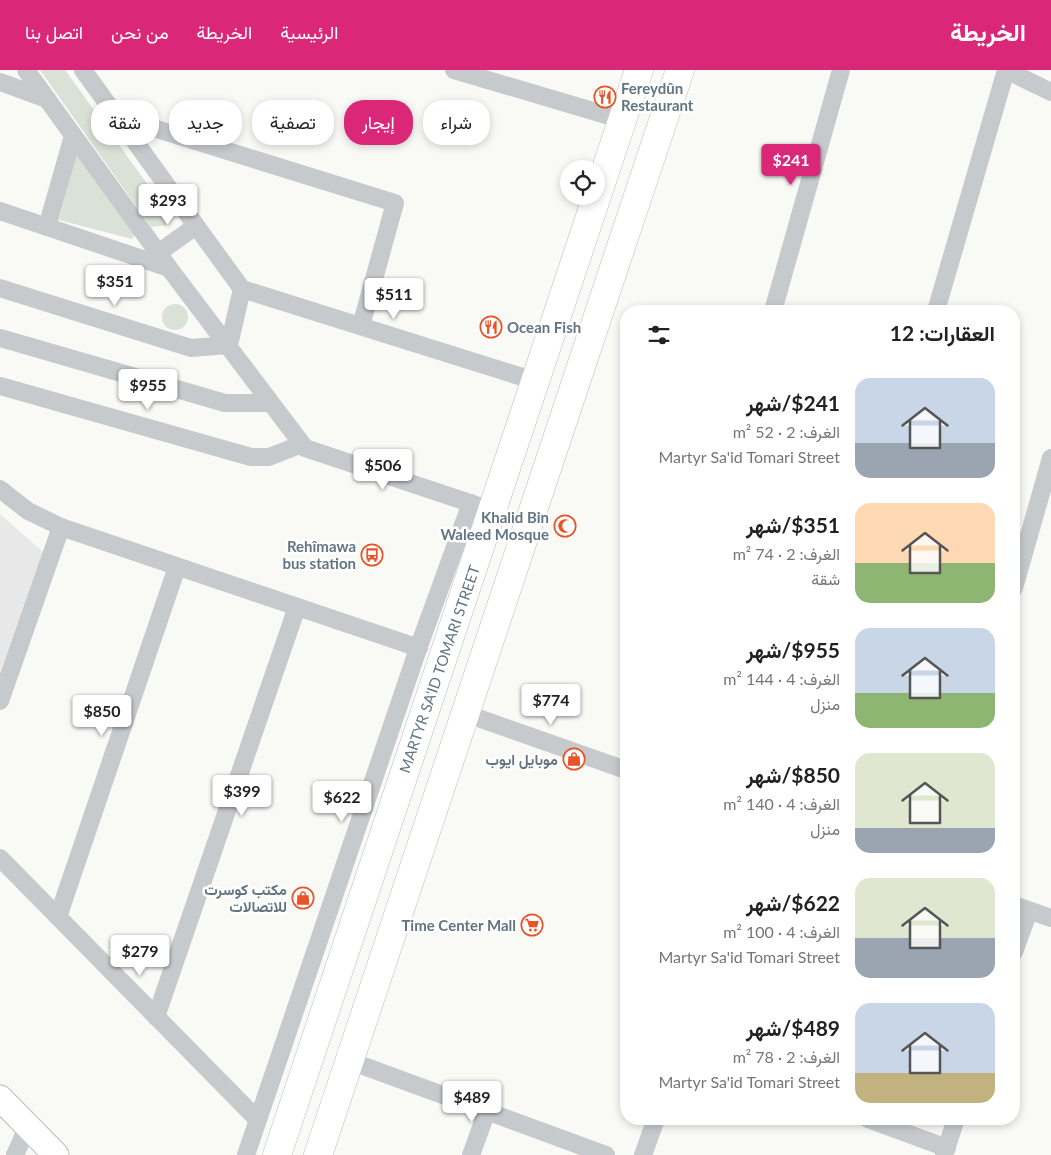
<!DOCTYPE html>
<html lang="ar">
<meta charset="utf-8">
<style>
body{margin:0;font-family:Lato,Vazirmatn,sans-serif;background:#f6f6f6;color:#222;direction:rtl;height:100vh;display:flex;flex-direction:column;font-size:19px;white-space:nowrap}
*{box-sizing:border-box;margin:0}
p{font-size:16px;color:#767676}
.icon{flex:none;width:28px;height:28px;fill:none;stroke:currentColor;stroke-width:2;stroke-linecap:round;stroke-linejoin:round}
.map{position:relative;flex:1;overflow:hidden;direction:ltr}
.panel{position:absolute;left:620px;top:235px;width:400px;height:820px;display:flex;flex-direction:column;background:#fff;border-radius:20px;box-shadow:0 2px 8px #0003;direction:rtl}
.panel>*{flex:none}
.hud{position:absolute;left:15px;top:30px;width:475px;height:45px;direction:rtl;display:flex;gap:10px}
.fabs{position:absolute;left:560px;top:90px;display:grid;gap:10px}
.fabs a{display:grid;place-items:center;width:45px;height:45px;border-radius:50%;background:#fff;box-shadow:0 2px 8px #0003;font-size:25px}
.price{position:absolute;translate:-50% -42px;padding:0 11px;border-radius:5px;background:#fff;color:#222;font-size:16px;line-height:32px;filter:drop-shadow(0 1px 2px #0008)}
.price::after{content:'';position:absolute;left:50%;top:30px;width:15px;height:11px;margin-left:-8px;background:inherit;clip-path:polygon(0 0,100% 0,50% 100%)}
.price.active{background:#db2777;color:#fff}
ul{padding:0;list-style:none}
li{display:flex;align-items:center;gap:15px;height:125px;padding:0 25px}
li span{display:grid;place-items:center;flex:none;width:140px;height:100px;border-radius:15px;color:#555}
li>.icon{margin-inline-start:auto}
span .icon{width:60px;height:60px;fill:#fffc;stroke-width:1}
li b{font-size:21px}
h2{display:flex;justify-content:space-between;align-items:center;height:60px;padding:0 25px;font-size:21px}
.tag{padding:0 18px;border-radius:20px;background:#fff;box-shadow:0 2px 8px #0003;font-size:18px;line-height:45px}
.tag.active{background:#db2777;color:#fff}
header{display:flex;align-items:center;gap:30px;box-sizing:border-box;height:70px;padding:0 25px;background:#db2777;color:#fff}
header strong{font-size:24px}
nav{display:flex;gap:28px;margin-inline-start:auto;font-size:18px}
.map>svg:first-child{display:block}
.built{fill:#e7e8e7}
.green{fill:#dae1d7}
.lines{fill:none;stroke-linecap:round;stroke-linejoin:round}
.secondary-casing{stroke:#b8bec2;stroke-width:27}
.primary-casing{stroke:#b7bcc0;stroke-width:29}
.street{stroke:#c6cacd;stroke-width:18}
.secondary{stroke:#fff;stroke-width:25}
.primary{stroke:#fff;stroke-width:28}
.labels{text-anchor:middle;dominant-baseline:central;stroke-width:5;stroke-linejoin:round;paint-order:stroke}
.poi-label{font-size:15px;font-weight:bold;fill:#637582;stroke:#fff;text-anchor:end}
.street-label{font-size:15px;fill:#637582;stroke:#fff}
</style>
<header>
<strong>الخريطة</strong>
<nav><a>الرئيسية</a><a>الخريطة</a><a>من نحن</a><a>اتصل بنا</a></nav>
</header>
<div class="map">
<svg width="1051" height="1085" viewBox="0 0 1051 1085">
<rect width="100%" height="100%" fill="#f9f9f6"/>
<!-- built -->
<polygon class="built" points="0,444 43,482 0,602"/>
<!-- green -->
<g class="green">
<polygon points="40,0 65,0 171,147 168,155 151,157"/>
<polygon points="77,84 137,161 132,169 59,150"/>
<circle cx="175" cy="247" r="13"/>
</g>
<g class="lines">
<!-- secondary casing -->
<g class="secondary-casing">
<polyline id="secondary" points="0,1028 56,1085"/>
</g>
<!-- primary casing -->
<g class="primary-casing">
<g id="primary">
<polyline points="277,1085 639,0"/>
<polyline points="318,1085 680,0"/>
</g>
</g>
<!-- street -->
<g class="street">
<polyline points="26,0 169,198 305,378 482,437"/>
<polyline points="83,0 242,219 535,311"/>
<polyline points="454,0 623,50"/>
<polyline points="1006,0 1051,22"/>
<polyline points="0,12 47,29"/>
<polyline points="118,47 395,133 361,256"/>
<polyline points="0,141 169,198"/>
<polyline points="47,157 73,66"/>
<polyline points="158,183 196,156"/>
<polyline points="0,218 191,278 229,275"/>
<polyline points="773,241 841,0"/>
<polyline points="936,241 1006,0"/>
<polyline points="0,268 225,333 269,333"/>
<polyline points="229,275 242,219"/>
<polyline points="0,316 251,387 269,387 302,374"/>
<polyline points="0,419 28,441 61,457 419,578"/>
<polyline points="1014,518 1051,388"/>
<polyline points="0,631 61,457"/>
<polyline points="464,643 626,700"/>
<polyline points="0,788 257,1049"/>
<polyline points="1014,835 1051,848"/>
<polyline points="58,847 177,497"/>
<polyline points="1014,882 1029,841"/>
<polyline points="156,947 297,537"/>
<polyline points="350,991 606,1085"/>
<polyline points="868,1049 947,1078"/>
<polyline points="15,1085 28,1056"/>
<polyline points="246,1085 419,576 471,433"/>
<polyline points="471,1085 487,1041"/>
<polyline points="643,1085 656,1049"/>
<polyline points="944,1085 956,1049"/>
</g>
<!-- secondary -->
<use href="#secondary" class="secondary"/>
<!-- primary -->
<use href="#primary" class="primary"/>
</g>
<!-- icons -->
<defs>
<g id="restaurant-ring" transform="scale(1.125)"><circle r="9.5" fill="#fff" stroke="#e85327" stroke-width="1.5"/><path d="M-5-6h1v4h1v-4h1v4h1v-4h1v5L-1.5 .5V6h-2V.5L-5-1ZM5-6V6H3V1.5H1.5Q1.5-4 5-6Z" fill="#e85327"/></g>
<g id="mosque-ring" transform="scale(1.125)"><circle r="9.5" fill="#fff" stroke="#e85327" stroke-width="1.5"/><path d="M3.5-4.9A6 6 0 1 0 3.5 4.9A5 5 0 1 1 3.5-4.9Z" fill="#e85327"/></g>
<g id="bus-ring" transform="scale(1.125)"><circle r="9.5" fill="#fff" stroke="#e85327" stroke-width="1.5"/><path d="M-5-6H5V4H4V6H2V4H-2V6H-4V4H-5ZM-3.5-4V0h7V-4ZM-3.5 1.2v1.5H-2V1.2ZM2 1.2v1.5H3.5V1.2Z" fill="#e85327"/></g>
<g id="shop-ring" transform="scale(1.125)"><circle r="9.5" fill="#fff" stroke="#e85327" stroke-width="1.5"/><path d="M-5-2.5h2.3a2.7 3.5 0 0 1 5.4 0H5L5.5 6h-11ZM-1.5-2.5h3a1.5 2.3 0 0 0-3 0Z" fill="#e85327"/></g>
<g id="supermarket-ring" transform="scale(1.125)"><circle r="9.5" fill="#fff" stroke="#e85327" stroke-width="1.5"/><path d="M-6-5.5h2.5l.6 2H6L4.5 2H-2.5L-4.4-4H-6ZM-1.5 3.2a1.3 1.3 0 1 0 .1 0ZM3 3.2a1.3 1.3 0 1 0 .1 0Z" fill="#e85327"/></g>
</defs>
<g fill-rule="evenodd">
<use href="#restaurant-ring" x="605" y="27"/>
<use href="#restaurant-ring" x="491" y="257"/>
<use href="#mosque-ring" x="565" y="456"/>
<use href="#bus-ring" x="372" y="485"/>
<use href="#shop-ring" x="574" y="689"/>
<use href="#shop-ring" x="303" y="828"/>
<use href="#supermarket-ring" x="532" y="855"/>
</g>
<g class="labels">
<!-- poi labels -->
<g class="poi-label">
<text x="621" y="18" text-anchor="start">Fereydûn<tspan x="621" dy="17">Restaurant</tspan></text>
<text x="507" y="257" text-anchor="start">Ocean Fish</text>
<text x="549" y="447">Khalid Bin<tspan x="549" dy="17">Waleed Mosque</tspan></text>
<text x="356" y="476">Rehîmawa<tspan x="356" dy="17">bus station</tspan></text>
<text x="558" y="689">موبايل ايوب</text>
<text x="287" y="819">مكتب كوسرت<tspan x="287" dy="17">للاتصالات</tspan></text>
<text x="516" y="855">Time Center Mall</text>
</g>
<!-- street labels -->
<g class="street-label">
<text transform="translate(439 599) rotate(-71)">MARTYR SA'ID TOMARI STREET</text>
</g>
</g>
</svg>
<div class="fabs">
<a><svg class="icon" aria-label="locate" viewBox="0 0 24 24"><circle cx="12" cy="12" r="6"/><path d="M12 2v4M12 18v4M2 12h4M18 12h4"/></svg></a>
</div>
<b class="price active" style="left:791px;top:116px">$241</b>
<b class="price" style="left:168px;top:156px">$293</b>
<b class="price" style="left:115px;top:237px">$351</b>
<b class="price" style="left:394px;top:250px">$511</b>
<b class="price" style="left:148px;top:341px">$955</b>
<b class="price" style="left:383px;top:421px">$506</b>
<b class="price" style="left:551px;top:656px">$774</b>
<b class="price" style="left:102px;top:667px">$850</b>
<b class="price" style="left:242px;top:747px">$399</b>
<b class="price" style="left:342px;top:753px">$622</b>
<b class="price" style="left:140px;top:907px">$279</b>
<b class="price" style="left:472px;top:1053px">$489</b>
<div class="hud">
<a class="tag">شراء</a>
<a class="tag active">إيجار</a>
<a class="tag">تصفية</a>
<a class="tag">جديد</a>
<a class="tag">شقة</a>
</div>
<section class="panel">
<h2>العقارات: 12<svg class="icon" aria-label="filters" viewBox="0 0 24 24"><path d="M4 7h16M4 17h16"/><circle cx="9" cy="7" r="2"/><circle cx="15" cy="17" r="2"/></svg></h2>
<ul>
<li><span style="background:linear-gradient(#c9d6e8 65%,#9aa5b1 0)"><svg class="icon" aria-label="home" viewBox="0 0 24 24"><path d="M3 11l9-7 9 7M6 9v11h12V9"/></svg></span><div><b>$241/شهر</b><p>الغرف: 2 · 52 m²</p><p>Martyr Sa'id Tomari Street</p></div></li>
<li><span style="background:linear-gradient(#ffd9b3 60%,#8fb573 0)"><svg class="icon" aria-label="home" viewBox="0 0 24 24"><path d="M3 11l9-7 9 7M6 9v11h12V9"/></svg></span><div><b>$351/شهر</b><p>الغرف: 2 · 74 m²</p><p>شقة</p></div></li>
<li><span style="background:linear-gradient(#c9d6e8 65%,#8fb573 0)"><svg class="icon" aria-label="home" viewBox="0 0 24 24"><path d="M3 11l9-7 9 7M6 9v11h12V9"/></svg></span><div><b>$955/شهر</b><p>الغرف: 4 · 144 m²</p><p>منزل</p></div></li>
<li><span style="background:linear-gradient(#dfe7d0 75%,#9aa5b1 0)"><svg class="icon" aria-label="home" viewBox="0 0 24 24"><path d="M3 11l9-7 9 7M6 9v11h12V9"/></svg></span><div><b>$850/شهر</b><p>الغرف: 4 · 140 m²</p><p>منزل</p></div></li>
<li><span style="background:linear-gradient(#dfe7d0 60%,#9aa5b1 0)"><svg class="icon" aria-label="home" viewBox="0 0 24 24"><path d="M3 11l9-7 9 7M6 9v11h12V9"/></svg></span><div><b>$622/شهر</b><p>الغرف: 4 · 100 m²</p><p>Martyr Sa'id Tomari Street</p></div></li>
<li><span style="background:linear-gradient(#c9d6e8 70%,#c2b280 0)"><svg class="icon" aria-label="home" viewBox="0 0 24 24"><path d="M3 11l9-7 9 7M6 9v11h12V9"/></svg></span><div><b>$489/شهر</b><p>الغرف: 2 · 78 m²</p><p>Martyr Sa'id Tomari Street</p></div></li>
</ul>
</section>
</div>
